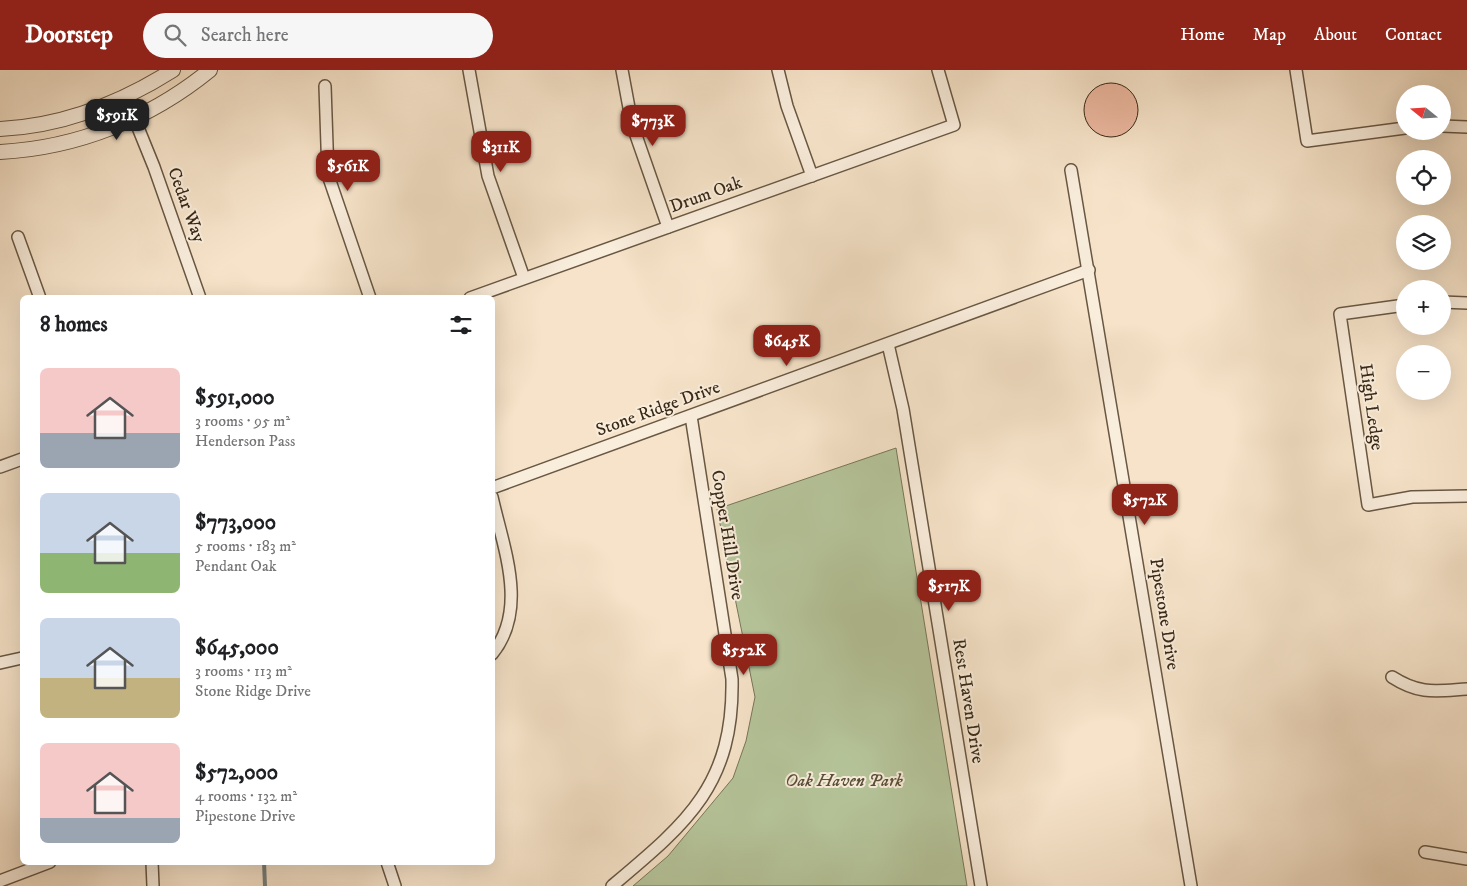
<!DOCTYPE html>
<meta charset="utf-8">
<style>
body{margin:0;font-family:"IM FELL DW Pica",serif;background:#f6f6f6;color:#202124;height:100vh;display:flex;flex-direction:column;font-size:19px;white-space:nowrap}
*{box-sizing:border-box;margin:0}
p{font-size:16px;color:#757577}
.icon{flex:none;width:28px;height:28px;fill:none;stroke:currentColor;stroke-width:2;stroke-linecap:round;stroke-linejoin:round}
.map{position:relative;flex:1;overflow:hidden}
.details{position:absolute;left:20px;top:225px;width:475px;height:570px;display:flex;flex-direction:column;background:#fff;border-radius:8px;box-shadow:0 5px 20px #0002}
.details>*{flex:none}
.needle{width:32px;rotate:288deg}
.tools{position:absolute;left:1396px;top:15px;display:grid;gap:10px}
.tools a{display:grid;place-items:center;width:55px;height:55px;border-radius:50%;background:#fff;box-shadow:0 5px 20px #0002;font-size:25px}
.price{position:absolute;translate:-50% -42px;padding:0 11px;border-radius:10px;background:#8f2418;color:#fff;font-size:16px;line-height:32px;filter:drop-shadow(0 1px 2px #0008)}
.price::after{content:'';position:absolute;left:50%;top:30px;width:15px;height:11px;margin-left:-8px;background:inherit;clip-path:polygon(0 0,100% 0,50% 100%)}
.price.current{background:#222;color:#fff}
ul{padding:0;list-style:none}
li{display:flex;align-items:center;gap:15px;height:125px;padding:0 20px}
li span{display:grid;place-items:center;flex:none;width:140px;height:100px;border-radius:8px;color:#555}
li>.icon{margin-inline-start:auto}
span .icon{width:60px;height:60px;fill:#fffc;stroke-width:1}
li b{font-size:21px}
h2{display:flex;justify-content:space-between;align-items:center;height:60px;padding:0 20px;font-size:21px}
header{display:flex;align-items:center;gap:30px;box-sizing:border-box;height:70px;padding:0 25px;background:#8f2418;color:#fff}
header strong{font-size:24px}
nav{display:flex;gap:28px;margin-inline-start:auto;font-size:18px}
.search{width:350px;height:45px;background:#f6f6f6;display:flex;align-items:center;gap:12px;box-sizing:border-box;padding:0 18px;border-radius:28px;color:#757577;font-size:19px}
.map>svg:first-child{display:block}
.green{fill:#b6c59b;stroke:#777658}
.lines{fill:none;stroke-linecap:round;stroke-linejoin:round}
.stream{stroke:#77807c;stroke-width:4}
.building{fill:#ecb79f;stroke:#382816}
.minor-casing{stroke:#685743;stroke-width:14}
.tertiary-casing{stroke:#685743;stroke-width:16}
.minor{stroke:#f9eddc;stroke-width:11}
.tertiary{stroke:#f9eddc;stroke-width:14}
.labels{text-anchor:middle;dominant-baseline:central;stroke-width:4;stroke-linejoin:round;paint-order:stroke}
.street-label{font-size:18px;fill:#382816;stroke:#f9eddc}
.park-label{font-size:18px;font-style:italic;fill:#584f37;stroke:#f9eddc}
</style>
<header>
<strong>Doorstep</strong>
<div class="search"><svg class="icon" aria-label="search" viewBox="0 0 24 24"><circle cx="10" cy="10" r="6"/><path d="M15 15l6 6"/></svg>Search here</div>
<nav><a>Home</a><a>Map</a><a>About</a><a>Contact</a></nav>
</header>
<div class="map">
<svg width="1467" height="816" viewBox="0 0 1467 816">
<rect width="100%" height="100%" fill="#f6e3c9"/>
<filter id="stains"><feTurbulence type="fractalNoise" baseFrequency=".004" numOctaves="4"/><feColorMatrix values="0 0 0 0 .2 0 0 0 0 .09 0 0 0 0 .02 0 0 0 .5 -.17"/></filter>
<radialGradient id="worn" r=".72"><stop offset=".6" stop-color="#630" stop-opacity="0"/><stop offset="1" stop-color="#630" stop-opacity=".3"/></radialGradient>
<!-- green -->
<polygon class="green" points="896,378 967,816 633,816 668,786 733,708 746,671 755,627 717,439"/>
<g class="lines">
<!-- stream -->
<polyline class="stream" points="264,792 265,816"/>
</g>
<!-- building -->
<circle class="building" cx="1111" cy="40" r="27"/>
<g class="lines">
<!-- minor casing -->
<g class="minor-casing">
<g id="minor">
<polyline points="469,0 488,106 524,208"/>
<polyline points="622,0 632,54 668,157"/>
<polyline points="778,0 787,36 812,106"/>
<polyline points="1296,0 1307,71 1405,58"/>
<polyline points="325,16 328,105 370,228"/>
<polyline points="126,28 154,97 200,228"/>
<polyline points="1442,56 1467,57"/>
<polyline points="1071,100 1191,816"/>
<polyline points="18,167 40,228"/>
<polyline points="470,228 954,55 938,0"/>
<polyline points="1442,232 1467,233"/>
<polyline points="1405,235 1340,244 1368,435 1412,427 1467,426"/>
<polyline points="888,274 903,339 981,816"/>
<polyline points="0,397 22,389"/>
<polyline points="492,418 1089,200"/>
<path d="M492 427C503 477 529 539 492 584"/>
<polyline points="0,593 22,588"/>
<path d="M1392 607C1420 625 1436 621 1467 619"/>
<polyline points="1425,782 1467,789"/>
<polyline points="152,792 153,816"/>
<polyline points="387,792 395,816"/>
<polyline points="0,811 50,792"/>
<path d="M612 816C687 753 734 715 732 609L691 346"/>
</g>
</g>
<!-- tertiary casing -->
<g class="tertiary-casing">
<g id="tertiary">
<path d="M0 59C63 56 121 33 173 0"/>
<path d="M0 82C77 78 150 49 210 0"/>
</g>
</g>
<!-- minor -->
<use href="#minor" class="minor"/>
<!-- tertiary -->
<use href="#tertiary" class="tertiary"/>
</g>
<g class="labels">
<!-- street labels -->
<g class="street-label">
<text transform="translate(706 125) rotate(-20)">Drum Oak</text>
<text transform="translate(186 135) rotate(70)">Cedar Way</text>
<text transform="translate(1371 337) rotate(82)">High Ledge</text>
<text transform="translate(658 339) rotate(-20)">Stone Ridge Drive</text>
<text transform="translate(727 465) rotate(81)">Copper Hill Drive</text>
<text transform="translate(1164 544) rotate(81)">Pipestone Drive</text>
<text transform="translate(968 631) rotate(81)">Rest Haven Drive</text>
</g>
<!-- park labels -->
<g class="park-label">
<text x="844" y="711">Oak Haven Park</text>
</g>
</g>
<rect width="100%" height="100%" filter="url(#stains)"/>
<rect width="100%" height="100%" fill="url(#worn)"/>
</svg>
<div class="tools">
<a><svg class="needle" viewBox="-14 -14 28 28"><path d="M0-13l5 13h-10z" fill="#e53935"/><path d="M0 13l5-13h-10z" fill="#757577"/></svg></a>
<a><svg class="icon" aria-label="locate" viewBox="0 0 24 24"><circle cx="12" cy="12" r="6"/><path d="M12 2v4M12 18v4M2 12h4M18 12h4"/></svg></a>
<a><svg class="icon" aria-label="layers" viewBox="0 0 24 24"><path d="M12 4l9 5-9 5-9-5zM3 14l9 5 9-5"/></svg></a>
<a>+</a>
<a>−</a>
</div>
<b class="price current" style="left:117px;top:71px">$591K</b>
<b class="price" style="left:653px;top:77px">$773K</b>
<b class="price" style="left:501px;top:103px">$311K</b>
<b class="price" style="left:348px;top:122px">$561K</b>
<b class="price" style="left:787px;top:297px">$645K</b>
<b class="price" style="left:1145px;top:456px">$572K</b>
<b class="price" style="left:949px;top:542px">$517K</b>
<b class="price" style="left:744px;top:606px">$552K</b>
<section class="details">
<h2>8 homes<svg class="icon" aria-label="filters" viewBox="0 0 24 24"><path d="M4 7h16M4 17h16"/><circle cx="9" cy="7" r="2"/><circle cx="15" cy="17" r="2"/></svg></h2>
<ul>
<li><span style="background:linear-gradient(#f6c9c9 65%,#9aa5b1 0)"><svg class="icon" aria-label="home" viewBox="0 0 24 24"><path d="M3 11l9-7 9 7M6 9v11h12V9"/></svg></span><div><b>$591,000</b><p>3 rooms · 95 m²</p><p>Henderson Pass</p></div></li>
<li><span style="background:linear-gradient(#c9d6e8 60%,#8fb573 0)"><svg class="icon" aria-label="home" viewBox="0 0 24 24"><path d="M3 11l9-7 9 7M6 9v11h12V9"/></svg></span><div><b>$773,000</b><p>5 rooms · 183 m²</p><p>Pendant Oak</p></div></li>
<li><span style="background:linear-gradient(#c9d6e8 60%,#c2b280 0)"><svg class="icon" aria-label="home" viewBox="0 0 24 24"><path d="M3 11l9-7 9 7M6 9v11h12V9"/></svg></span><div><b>$645,000</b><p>3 rooms · 113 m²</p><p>Stone Ridge Drive</p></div></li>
<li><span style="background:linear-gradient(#f6c9c9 75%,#9aa5b1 0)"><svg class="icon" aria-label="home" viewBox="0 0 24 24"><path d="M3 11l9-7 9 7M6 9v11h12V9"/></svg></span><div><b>$572,000</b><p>4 rooms · 132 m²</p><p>Pipestone Drive</p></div></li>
</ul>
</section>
</div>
